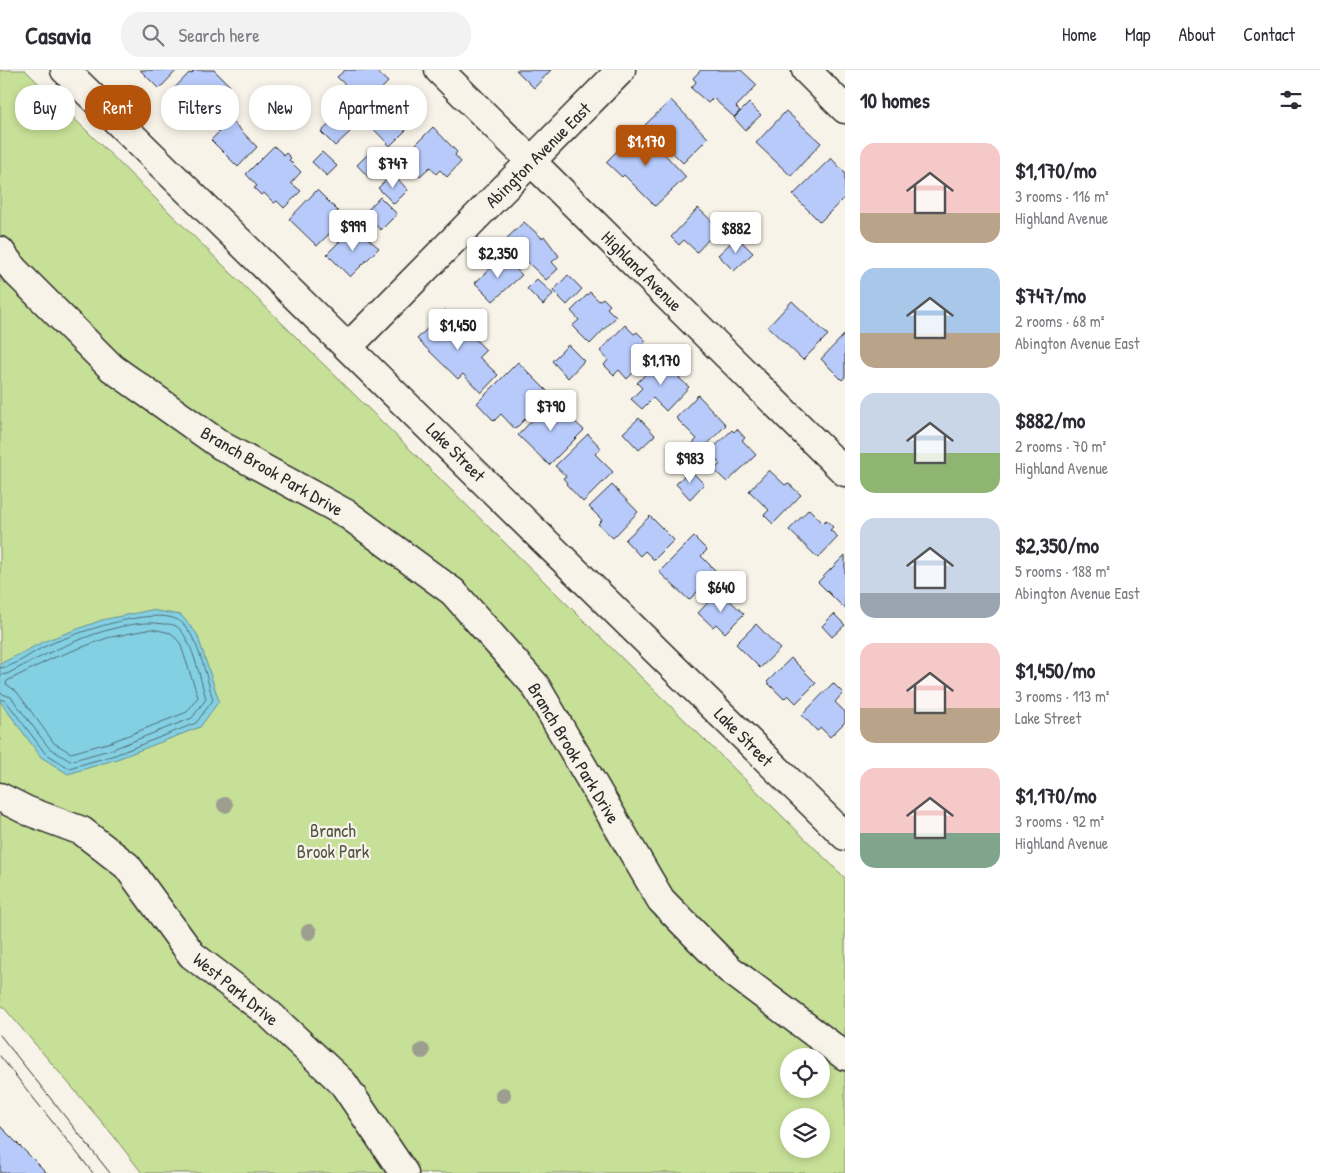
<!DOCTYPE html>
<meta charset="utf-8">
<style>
body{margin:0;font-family:"Patrick Hand",sans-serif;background:#f2f2f3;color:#2b2b33;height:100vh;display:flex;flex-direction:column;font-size:19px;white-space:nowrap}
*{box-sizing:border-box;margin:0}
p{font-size:16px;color:#7c7c81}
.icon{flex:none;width:28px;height:28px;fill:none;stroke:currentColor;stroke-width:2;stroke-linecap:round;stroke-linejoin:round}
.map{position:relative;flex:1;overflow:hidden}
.drawer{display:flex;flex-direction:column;background:#fff;width:475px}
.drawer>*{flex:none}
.banner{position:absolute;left:15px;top:15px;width:475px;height:45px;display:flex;gap:10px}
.fabs{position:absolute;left:780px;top:978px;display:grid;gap:10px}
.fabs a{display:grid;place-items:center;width:50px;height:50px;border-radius:50%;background:#fff;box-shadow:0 2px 8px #0003;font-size:25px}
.price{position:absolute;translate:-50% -42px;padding:0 11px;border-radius:5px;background:#fff;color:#222;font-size:16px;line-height:32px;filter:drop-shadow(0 1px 2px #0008)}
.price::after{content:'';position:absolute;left:50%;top:30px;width:15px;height:11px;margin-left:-8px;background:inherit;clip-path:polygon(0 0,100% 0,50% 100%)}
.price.selected{background:#b45309;color:#fff}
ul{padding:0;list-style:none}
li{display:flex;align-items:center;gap:15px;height:125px;padding:0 15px}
li span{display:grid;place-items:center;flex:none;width:140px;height:100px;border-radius:15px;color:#555}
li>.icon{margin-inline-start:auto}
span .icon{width:60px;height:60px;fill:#fffc;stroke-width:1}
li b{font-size:21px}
h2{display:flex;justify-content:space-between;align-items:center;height:60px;padding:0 15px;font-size:21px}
.tag{padding:0 18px;border-radius:20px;background:#fff;box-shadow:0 2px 8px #0003;font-size:18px;line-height:45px}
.tag.selected{background:#b45309;color:#fff}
header{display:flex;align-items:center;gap:30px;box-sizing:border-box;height:70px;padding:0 25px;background:#fff;border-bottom:1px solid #e1e1e2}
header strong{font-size:24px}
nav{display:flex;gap:28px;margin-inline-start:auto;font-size:18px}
.search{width:350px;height:45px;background:#f2f2f3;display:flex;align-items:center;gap:12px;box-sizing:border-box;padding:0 18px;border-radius:20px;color:#7c7c81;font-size:19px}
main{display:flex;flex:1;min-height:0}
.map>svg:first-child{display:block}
.green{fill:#c7e097;stroke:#798661;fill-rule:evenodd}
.water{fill:#84d0e3;stroke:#608e99}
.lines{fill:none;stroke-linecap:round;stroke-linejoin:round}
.shore{stroke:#4f6d75;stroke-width:1}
.building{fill:#b7cafa;stroke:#2b2b2b}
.minor-casing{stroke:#2b2b2b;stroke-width:31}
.minor{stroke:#f7f3e8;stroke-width:28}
.tram{stroke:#2b2b2b;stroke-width:1}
.tree{fill:#9c9e8f}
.labels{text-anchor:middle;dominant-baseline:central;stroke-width:4.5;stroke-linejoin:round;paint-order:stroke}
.street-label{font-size:18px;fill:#2b2b2b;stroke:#f7f3e8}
.park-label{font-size:18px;fill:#525846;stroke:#f7f3e8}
</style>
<header>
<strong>Casavia</strong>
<div class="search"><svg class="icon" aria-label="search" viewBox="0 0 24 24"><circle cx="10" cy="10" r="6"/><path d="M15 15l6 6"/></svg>Search here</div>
<nav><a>Home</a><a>Map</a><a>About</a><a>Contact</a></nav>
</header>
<main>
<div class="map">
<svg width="845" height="1103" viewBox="0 0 845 1103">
<rect width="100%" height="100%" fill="#f7f3e8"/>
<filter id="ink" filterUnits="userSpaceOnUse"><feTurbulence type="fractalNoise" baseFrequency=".02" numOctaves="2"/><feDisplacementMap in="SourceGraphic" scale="10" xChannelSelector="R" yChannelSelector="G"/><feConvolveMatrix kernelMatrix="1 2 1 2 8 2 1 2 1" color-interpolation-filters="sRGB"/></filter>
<g filter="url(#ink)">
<!-- green -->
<path class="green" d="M0 0H25L845 808V1103H142L112 1064 0 933ZM789 986H821V1019H789ZM789 1046H821V1079H789Z"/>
<!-- water -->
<polygon class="water" points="151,540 181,545 197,564 219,631 200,657 117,689 68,704 41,687 0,631 0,594 45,571 102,550"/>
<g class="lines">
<!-- shore -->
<g class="shore">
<polygon points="152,559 171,563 180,573 198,627 187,642 111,672 71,683 54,673 17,622 6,614 7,611 53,588 107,568"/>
<path d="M0 598C16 597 33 581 48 575 76 563 151 536 178 550 197 560 207 610 213 630L196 653 115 685 69 698 45 683 6 631 0 629"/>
<path d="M0 605 7 604C47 583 119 546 164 554 168 554 173 554 176 556 191 565 201 611 206 629L192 648 113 679 70 691 49 678 11 627 0 623"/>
</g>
</g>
<!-- building -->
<g class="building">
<polygon points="140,0 177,0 159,19"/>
<polygon points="195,0 214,0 230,16 213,33 220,40 203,57 196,50 193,54 166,27 189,3 191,4"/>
<polygon points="345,0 380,0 378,3 388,12 367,34 358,34 353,28 353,22 337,7"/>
<polygon points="516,0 551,0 534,18"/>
<polygon points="701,0 741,0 757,15 736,37 740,41 734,47 713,28 708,33 691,18 696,12 693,8"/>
<polygon points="396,21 420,46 390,76 366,51"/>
<polygon points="671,30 708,68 683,93 645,55"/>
<polygon points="749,33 761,45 745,60 734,48"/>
<polygon points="786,41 821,73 791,106 756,73"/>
<polygon points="337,47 350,62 335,76 321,62"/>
<polygon points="231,50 257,77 238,97 211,70"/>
<polygon points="433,57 457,82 455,85 461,92 447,107 440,100 436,104 430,97 420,106 411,96 421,87 412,78"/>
<polygon points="640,58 686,107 655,136 624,105 622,107 606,92"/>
<polygon points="274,76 284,85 286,83 291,88 289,90 301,102 291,113 301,121 284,138 277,131 274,133 264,123 261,125 254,118 257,116 246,104"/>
<polygon points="372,80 387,95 371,110 357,95"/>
<polygon points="322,82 337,96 327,106 312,92"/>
<polygon points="831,88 845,103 845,129 844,128 820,152 793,125"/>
<polygon points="393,104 408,120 394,134 378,118"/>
<polygon points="317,120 338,141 330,149 337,156 317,176 289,149"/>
<polygon points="380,127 397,144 381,160 364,144"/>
<polygon points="698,138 719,158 697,182 684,170 679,175 671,167"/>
<polygon points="524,152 542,168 544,166 559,186 552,192 558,199 546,210 511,176 512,175 507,168"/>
<polygon points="354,157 379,178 350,207 327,184"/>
<polygon points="737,167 753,183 734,201 718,185"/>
<polygon points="503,186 522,205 493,231 475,213"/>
<polygon points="568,205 582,219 567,235 553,221"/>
<polygon points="537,209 553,224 543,235 527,219"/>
<polygon points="590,222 599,231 603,228 610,235 607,238 616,247 590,274 572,256 579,250 571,241"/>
<polygon points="792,231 828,265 803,290 768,257"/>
<polygon points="445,240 486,280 479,287 498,305 481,323 463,304 458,309 417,269"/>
<polygon points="625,255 634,264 637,262 646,271 643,273 653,283 627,309 619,300 614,305 604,295 608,290 600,281"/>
<polygon points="845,264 845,307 842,310 821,289"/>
<polygon points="568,275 584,291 568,308 552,291"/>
<polygon points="660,289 669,298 673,295 683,304 679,308 689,317 666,341 653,328 642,339 631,329 642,318 637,313"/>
<polygon points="518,292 550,324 515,359 501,344 494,351 477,333"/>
<polygon points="698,325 726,355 696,386 688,378 697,369 676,348"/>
<polygon points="553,329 564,339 566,337 576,347 573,350 584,360 549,395 518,365"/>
<polygon points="639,348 655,365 639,380 623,363"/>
<polygon points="737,359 745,368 742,370 756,385 727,412 714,400 720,394 709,382 732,360 734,362"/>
<polygon points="588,364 601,378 595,384 613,402 583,432 566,414 567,413 563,408 566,406 555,396"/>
<polygon points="690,400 704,414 690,429 676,414"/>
<polygon points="769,400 785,415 788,413 801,425 773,454 764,445 769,440 749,421"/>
<polygon points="612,415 638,442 613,468 598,454 602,450 589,437"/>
<polygon points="809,439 823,453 826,450 833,457 830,460 838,467 818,488 789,460"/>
<polygon points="650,446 674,470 654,490 645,481 640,486 625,470"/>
<polygon points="694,467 707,480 701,486 717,502 689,530 659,502"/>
<polygon points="845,485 845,539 818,512"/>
<polygon points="722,523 744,544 725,563 716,554 713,557 698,543 716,524 718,526"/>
<polygon points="834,544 845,555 832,567 822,556"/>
<polygon points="756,554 780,579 760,598 736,574"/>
<polygon points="791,588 816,613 796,633 788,625 784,629 767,612"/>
<polygon points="833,613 843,623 835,632 845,642 845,652 830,667 821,658 817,661 802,645"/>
<polygon points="0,1056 47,1103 0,1103"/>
</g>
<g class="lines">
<!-- minor casing -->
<g class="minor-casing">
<g id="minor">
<polyline points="65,0 845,766"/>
<polyline points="439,0 845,402"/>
<polyline points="806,0 845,39"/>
<polyline points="0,181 14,200 112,298 222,376 347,444 453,522 535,615 661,830 729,899 845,986"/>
<polyline points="348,277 621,0"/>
<polyline points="0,727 28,741 82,761 127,796 192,885 268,943 343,1013 404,1103"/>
</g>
</g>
<!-- minor -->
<use href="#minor" class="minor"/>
<!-- tram -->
<g class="tram">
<polyline points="0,965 110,1103"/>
<polyline points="0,986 93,1103"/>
</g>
</g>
<!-- trees -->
<g class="tree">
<circle cx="225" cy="735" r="8"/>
<circle cx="309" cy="862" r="8"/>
<circle cx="422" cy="981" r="8"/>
<circle cx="503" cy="1025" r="8"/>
</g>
</g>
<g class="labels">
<!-- street labels -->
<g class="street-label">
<text transform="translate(538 85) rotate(-45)">Abington Avenue East</text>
<text transform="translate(642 201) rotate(45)">Highland Avenue</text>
<text transform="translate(456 382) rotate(45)">Lake Street</text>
<text transform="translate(272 401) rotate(30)">Branch Brook Park Drive</text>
<text transform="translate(744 667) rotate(45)">Lake Street</text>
<text transform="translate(574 683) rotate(59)">Branch Brook Park Drive</text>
<text transform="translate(236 919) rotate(39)">West Park Drive</text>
</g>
<!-- park labels -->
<g class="park-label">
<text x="333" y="760">Branch<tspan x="333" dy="21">Brook Park</tspan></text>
</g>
</g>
</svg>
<div class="fabs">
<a><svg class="icon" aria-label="locate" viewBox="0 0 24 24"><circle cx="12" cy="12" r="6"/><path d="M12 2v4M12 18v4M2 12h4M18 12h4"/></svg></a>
<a><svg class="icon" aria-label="layers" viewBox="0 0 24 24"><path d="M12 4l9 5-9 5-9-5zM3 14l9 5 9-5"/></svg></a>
</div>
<b class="price selected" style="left:646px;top:97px">$1,170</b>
<b class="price" style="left:393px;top:119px">$747</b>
<b class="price" style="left:353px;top:182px">$999</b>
<b class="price" style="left:736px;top:184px">$882</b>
<b class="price" style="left:498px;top:209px">$2,350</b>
<b class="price" style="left:458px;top:281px">$1,450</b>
<b class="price" style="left:661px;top:316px">$1,170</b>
<b class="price" style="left:551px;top:362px">$790</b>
<b class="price" style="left:690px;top:414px">$983</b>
<b class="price" style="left:721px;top:543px">$640</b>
<div class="banner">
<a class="tag">Buy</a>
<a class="tag selected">Rent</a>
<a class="tag">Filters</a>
<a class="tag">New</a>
<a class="tag">Apartment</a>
</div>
</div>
<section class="drawer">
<h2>10 homes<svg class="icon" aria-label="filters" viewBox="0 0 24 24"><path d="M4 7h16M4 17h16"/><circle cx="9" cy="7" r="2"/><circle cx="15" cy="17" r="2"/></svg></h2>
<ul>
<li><span style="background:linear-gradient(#f6c9c9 70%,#b9a48a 0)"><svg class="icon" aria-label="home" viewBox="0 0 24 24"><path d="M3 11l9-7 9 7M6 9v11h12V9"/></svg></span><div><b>$1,170/mo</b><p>3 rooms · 116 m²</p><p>Highland Avenue</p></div></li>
<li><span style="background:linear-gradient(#a9c7e8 65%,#b9a48a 0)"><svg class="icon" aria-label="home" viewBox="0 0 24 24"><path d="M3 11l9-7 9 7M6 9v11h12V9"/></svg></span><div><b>$747/mo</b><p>2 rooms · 68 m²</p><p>Abington Avenue East</p></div></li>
<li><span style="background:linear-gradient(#c9d6e8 60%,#8fb573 0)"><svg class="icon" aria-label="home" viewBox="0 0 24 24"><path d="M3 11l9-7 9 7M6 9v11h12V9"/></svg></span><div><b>$882/mo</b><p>2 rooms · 70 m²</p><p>Highland Avenue</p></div></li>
<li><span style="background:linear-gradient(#c9d6e8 75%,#9aa5b1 0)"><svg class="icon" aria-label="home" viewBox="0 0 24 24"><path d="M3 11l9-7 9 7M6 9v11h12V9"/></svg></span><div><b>$2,350/mo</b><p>5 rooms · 188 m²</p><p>Abington Avenue East</p></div></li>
<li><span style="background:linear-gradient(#f6c9c9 65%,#b9a48a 0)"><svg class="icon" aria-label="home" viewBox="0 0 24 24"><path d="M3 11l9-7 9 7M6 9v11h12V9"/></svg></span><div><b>$1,450/mo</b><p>3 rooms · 113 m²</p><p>Lake Street</p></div></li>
<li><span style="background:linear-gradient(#f6c9c9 65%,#7fa58c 0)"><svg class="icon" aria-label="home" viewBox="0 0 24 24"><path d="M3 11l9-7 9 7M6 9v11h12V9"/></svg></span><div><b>$1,170/mo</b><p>3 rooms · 92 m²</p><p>Highland Avenue</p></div></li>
</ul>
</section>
</main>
